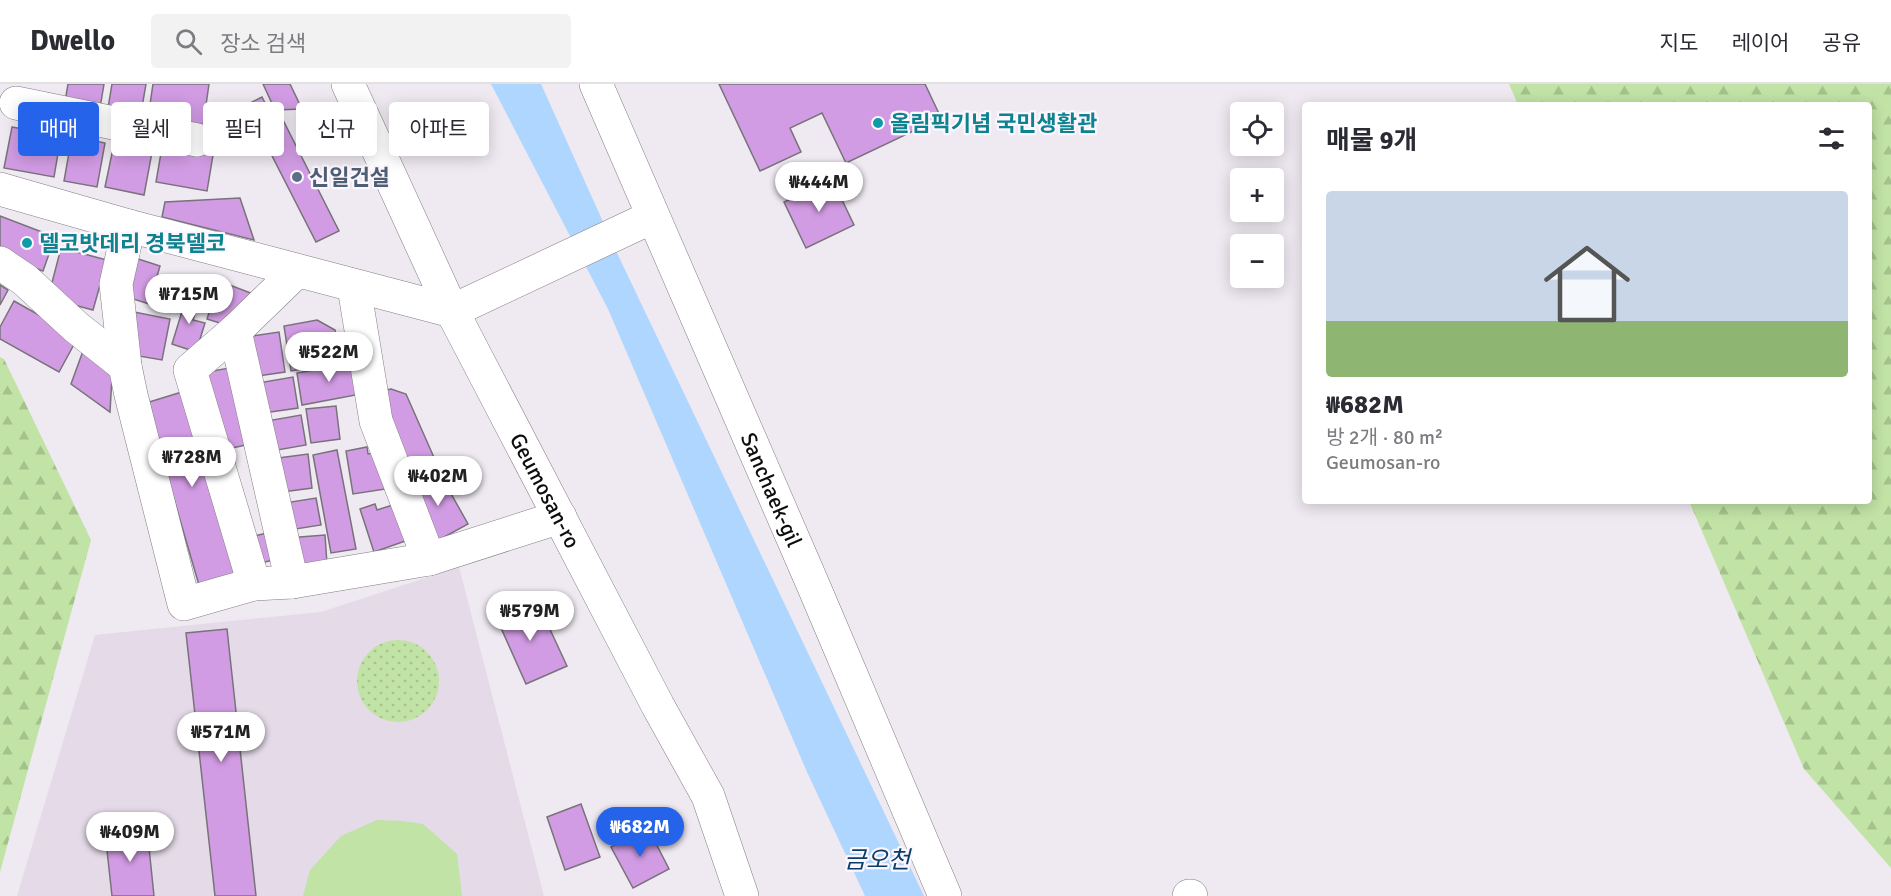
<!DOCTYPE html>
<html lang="ko">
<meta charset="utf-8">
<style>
body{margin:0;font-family:Signika,"Noto Sans KR",sans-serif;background:#f2f2f3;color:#2b2b33;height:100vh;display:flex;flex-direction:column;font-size:22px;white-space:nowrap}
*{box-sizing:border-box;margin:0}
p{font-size:20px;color:#7c7c81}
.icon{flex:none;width:33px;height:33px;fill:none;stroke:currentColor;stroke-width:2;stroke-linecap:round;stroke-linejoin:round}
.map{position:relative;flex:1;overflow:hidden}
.sheet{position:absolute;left:1302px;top:18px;width:570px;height:402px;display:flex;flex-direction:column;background:#fff;border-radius:6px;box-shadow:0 3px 15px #0003}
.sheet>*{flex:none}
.guide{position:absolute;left:18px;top:18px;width:570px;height:54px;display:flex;gap:12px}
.buttons{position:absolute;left:1230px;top:18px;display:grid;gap:12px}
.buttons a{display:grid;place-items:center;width:54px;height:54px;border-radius:6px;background:#fff;box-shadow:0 3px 15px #0003;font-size:30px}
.price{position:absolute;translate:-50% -51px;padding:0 14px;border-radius:21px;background:#fff;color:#222;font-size:20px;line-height:39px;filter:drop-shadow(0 2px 3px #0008)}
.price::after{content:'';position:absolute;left:50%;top:36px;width:18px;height:14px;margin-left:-9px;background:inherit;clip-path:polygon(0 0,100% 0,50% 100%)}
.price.active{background:#2563eb;color:#fff}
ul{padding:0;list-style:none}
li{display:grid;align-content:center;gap:12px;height:318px;padding:0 24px}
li+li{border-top:2px solid #e1e1e2}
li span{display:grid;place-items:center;height:186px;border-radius:6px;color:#555}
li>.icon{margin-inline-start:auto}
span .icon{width:108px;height:108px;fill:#fffc;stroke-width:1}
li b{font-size:26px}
h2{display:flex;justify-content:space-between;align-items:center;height:72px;padding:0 24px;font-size:26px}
.chip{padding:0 21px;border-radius:6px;background:#fff;box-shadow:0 3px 15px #0003;font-size:21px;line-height:54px}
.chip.active{background:#2563eb;color:#fff}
header{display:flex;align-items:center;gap:36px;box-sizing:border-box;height:84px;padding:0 30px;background:#fff;border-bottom:2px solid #e1e1e2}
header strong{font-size:28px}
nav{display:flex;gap:33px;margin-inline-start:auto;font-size:21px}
.search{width:420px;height:54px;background:#f2f2f3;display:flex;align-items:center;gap:15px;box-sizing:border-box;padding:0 21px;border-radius:6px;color:#7c7c81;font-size:22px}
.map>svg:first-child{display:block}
.built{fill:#e4dae8}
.grass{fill:url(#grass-dots)}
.forest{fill:url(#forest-firs)}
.park{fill:#c1e3a5}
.water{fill:#aed6fe}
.building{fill:#d29ce4;stroke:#777379;stroke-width:1.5}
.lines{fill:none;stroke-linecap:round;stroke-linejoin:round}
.minor-casing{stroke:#837e84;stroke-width:34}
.minor{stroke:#fff;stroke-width:33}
.culture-dot{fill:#0f9aa8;stroke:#fcf6fe;stroke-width:2}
.service-dot{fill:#5c6f8a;stroke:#fcf6fe;stroke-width:2}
.labels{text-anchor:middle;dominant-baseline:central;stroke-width:4.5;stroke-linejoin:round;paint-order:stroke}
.culture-label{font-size:22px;font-weight:bold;fill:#0d838f;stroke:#fcf6fe;text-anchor:start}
.service-label{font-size:22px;font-weight:bold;fill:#4e5e75;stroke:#fcf6fe;text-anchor:start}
.street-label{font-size:22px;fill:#0e0c0f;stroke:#fcf6fe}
.water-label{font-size:24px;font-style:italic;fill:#0a3e67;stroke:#fcf6fe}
</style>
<header>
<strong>Dwello</strong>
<div class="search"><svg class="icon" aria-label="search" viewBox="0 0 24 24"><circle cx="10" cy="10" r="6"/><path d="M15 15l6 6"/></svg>장소 검색</div>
<nav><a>지도</a><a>레이어</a><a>공유</a></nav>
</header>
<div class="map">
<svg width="1891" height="812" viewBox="0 0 1891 812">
<defs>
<pattern id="grass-dots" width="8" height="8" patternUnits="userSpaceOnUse" patternTransform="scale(1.5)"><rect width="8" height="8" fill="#c1e3a5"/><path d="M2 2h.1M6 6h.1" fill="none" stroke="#a5c28d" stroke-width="1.8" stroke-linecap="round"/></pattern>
<pattern id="forest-firs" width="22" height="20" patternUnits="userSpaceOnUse" patternTransform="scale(1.5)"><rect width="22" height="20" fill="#c1e3a5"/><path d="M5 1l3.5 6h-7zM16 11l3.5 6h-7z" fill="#a5c28d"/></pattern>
</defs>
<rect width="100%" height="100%" fill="#efe9f1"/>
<!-- built -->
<polygon class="built" points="459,483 544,812 17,812 95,551 321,528"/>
<!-- grass -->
<circle class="grass" cx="398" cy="597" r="41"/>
<!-- forest -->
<g class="forest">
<polygon points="1509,0 1891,0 1891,784 1804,685 1689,417 1869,417 1869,21 1518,21"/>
<polygon points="0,273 4,275 91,456 0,788"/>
</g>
<!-- park -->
<polygon class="park" points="377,736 403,737 423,740 457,770 462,812 303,812 310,786 341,752"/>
<!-- water -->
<polygon class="water" points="491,0 541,0 617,169 924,812 865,812 807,688 608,225"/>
<!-- building -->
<g class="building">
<polygon points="68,0 104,0 100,24 65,18"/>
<polygon points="112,0 146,0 141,29 108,24"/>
<polygon points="153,0 209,0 203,42 148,34"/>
<polygon points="263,0 290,0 302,25 275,26"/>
<polygon points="719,0 925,0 941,34 846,79 822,29 790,44 801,68 760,87"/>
<polygon points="262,13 276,40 283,36 339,147 316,158 246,21"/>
<polygon points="12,43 61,52 54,93 4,84"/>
<polygon points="72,52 105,59 97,103 64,97"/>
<polygon points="115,55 153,63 144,111 105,103"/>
<polygon points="162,63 213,71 207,107 156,98"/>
<polygon points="832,95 854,141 806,164 784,118"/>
<polygon points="240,114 254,156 162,133 165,118"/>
<polygon points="0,132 55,153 43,187 6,173 0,165"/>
<polygon points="61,164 107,176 93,226 48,214"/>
<polygon points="132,173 160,182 155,199 174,205 168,226 121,211"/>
<polygon points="219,197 256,211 226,241 207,235"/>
<polygon points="0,201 8,206 0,221"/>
<polygon points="188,208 201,212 193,236 205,239 196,268 172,260"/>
<polygon points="14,217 78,253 59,288 0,255 0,243"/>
<polygon points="134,228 170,235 162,276 127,270"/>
<polygon points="317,236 335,246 341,279 291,287 284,242"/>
<polygon points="279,248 285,288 251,293 245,253"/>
<polygon points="83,267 112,292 110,328 71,300"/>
<polygon points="358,278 361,310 302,321 297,289"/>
<polygon points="240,282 255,359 223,366 207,288"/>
<polygon points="293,293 298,324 257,330 252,300"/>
<polygon points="391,305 406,310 436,378 409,388 380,307"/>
<polygon points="185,307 237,489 199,501 146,319"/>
<polygon points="336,322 340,355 311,359 306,325"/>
<polygon points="301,331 306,361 266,368 261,338"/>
<polygon points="367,363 368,370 374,369 392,404 353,410 346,367"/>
<polygon points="337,366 356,465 331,469 313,371"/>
<polygon points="308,370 312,404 275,409 271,375"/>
<polygon points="440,390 468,440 437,457 409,406"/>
<polygon points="316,414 321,441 283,447 278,420"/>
<polygon points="375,420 377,426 396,420 408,456 374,468 360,425"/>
<polygon points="272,448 278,475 256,480 249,453"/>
<polygon points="325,451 327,480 292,484 287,454"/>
<polygon points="514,516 522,535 541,526 567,582 526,600 493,526"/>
<polygon points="227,545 256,812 215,812 186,549"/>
<polygon points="581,720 600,773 565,786 547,733"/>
<polygon points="147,744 154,812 112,812 105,748"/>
<polygon points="648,744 669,785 633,804 611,763"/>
</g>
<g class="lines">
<!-- minor casing -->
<g class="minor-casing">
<g id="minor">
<path id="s1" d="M348 0 452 227 658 622 708 712 742 812"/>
<path id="s2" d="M596 0 814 503 945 812"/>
<polyline points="16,19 197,56"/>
<polyline points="0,105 129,142 452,227 652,133"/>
<polyline points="129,142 116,200 125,282 131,311 184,520 254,500 292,498 429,475 560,433"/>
<polyline points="0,179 25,196 76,243 125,282"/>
<polyline points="354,203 376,337 429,475"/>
<polyline points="235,247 292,498"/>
<polyline points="254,500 190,286 235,247 297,187"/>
<polyline points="1189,812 1191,812"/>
</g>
</g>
<!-- minor -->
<use href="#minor" class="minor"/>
</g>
<!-- markers -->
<g class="culture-dot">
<circle cx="878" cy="39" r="6"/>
<circle cx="27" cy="159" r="6"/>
</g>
<circle class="service-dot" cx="297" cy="93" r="6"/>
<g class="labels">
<!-- culture labels -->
<g class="culture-label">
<text x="890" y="39">올림픽기념 국민생활관</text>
<text x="39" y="159">델코밧데리 경북델코</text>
</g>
<!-- service labels -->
<g class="service-label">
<text x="309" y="93">신일건설</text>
</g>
<!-- street labels -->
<g class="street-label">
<text stroke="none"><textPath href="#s1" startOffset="452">Geumosan-ro</textPath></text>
<text stroke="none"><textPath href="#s2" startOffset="442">Sanchaek-gil</textPath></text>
</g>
<!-- water labels -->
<g class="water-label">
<text x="877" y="776">금오천</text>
</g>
</g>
</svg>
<div class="buttons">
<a><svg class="icon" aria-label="locate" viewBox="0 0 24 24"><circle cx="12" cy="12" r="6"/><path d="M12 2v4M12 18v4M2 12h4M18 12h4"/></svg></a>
<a>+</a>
<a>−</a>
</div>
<b class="price" style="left:819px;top:129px">₩444M</b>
<b class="price" style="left:189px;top:241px">₩715M</b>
<b class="price" style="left:329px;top:299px">₩522M</b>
<b class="price" style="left:192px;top:404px">₩728M</b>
<b class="price" style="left:438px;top:423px">₩402M</b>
<b class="price" style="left:530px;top:558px">₩579M</b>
<b class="price" style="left:221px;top:679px">₩571M</b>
<b class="price active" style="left:640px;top:774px">₩682M</b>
<b class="price" style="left:130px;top:779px">₩409M</b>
<div class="guide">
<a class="chip active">매매</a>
<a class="chip">월세</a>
<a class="chip">필터</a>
<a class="chip">신규</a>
<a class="chip">아파트</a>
</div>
<section class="sheet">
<h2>매물 9개<svg class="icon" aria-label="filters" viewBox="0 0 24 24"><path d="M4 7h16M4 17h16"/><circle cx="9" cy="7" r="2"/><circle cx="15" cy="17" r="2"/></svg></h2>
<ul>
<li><span style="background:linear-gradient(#c9d6e8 70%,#8fb573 0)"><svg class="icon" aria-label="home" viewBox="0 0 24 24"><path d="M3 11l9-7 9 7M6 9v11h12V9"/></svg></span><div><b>₩682M</b><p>방 2개 · 80 m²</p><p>Geumosan-ro</p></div></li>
</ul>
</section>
</div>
